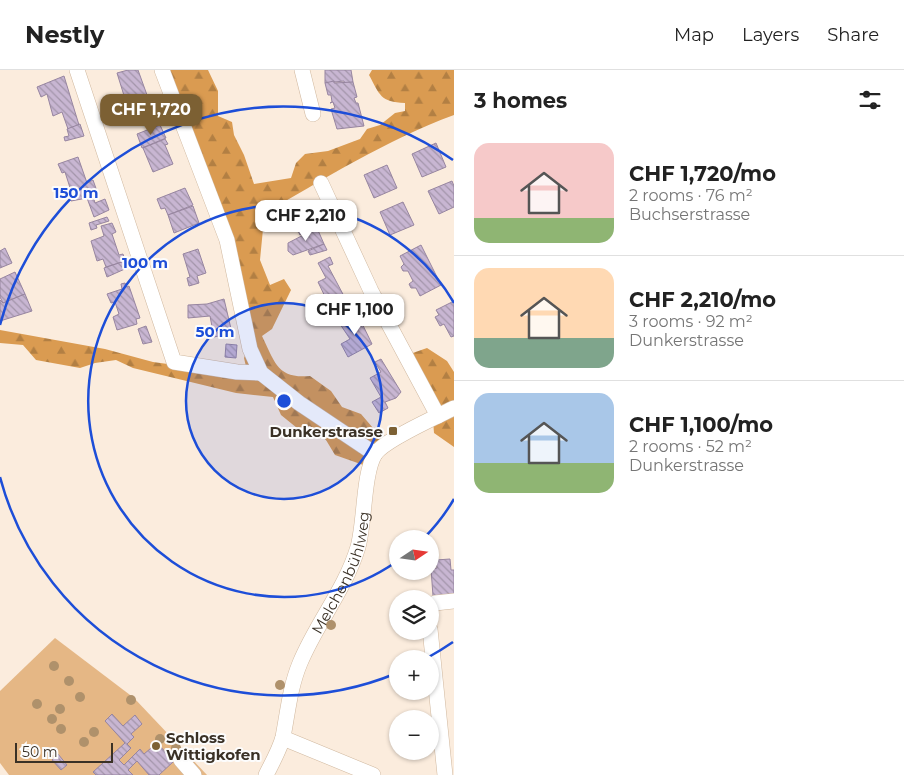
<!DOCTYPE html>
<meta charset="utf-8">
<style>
body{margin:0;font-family:Montserrat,sans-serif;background:#f2f2f2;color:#222;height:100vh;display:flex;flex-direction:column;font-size:19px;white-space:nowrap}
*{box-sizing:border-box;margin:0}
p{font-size:16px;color:#767676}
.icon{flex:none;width:28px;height:28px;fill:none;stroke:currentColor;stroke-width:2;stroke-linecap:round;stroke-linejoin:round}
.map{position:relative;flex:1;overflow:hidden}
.sheet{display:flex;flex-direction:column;background:#fff;width:450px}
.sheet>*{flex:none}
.needle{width:32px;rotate:77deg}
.fabs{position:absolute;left:389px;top:460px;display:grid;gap:10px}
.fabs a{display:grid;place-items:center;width:50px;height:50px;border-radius:50%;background:#fff;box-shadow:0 1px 4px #0004;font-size:25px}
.scale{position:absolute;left:15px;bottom:12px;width:98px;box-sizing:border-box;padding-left:5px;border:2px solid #3a3126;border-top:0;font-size:14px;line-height:18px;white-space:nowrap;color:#3a3126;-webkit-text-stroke:4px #fcfcfc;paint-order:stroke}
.price{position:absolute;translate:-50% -42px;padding:0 11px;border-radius:10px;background:#fff;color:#222;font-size:16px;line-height:32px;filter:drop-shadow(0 1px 2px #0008)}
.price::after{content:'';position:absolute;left:50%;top:30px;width:15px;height:11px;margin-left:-8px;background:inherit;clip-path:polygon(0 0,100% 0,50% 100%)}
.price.on{background:#7c6033;color:#fff}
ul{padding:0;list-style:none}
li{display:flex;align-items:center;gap:15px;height:125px;padding:0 20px}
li+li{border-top:1px solid #e0e0e0}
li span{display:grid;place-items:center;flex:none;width:140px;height:100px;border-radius:15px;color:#555}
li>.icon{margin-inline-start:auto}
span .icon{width:60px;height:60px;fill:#fffc;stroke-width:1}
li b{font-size:21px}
h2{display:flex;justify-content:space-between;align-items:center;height:60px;padding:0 20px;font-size:21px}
header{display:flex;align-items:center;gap:30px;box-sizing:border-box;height:70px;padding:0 25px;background:#fff;border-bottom:1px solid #e0e0e0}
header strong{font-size:24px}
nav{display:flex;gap:28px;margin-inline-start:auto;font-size:18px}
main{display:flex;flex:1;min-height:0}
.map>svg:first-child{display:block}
.forest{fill:url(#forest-firs)}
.garden{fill:#e5b785}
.building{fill:url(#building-back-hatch);stroke:#9785a0}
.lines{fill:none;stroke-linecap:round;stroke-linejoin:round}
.minor-casing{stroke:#d0b89f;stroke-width:16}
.minor{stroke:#fff;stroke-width:15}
.tree{fill:#af916b}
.ring{fill:none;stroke:#1d4ed8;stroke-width:2.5}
.poi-dot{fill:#7c6033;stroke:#fcfcfc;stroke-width:2}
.labels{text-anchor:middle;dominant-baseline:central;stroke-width:4;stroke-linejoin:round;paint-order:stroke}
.poi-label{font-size:15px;font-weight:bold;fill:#3a3126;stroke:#fcfcfc;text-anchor:end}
.street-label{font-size:15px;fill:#3a3126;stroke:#fcfcfc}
.centre{fill:#1d4ed8;stroke:#fcfcfc;stroke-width:2.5}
.ring-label{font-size:15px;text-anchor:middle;font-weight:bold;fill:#1d4ed8;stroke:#fcfcfc;stroke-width:4;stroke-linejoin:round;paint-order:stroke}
</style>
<header>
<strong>Nestly</strong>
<nav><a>Map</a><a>Layers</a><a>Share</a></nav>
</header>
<main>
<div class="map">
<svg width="454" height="705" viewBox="0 0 454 705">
<defs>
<pattern id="forest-firs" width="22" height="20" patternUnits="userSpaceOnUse" patternTransform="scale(1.25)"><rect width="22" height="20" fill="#da9b51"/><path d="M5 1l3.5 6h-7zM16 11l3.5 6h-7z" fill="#b27f43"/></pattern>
<pattern id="building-back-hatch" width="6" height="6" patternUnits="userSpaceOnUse" patternTransform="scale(1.25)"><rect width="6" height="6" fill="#c8b6d2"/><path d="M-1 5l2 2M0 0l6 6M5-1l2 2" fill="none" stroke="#a395aa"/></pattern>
</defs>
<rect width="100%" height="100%" fill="#fbecdd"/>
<!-- forest -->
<g class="forest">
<path d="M167 0H208L218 21V46L232 52 234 65 244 85 254 114 291 108 296 93 305 84 328 81 360 69 367 59 380 55 395 43 405 41V33C380 32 380 25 369 5L372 0H454V45C386 70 323 110 261 145L263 159 260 190 270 215 284 209 291 220 272 259 262 266C275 292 277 309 310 306L331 321 342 337 361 344 385 372 369 397 335 385 326 370 310 356 297 358 281 345 273 327 236 323 133 298 116 290 95 293 80 298 36 290 23 275 0 273V260L105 279 153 292 248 305 244 288 251 270Z"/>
<polygon points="427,278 447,291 454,302 454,377 434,363 433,350 407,285"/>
</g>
<!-- garden -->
<polygon class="garden" points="55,568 134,628 207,705 9,705 0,693 0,621"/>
<!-- building -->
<g class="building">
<polygon points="128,0 138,0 147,25 126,32 117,3"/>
<polygon points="325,0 351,0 353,12 345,14 344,11 325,13"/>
<polygon points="64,6 79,55 68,59 62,42 53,46 47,24 41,27 37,17"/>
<polygon points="334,11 334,13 353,12 357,27 354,28 356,33 358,33 364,56 337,59 331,39 335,38 333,32 330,33 332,32 331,25 328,25 325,13"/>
<polygon points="80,54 84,66 65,71 64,67 69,66 67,59"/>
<polygon points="160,55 166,68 142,78 137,64"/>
<polygon points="165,69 168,74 165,75 173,94 153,102 143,78"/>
<polygon points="436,73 446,97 422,107 412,84"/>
<polygon points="78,87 87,113 93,110 98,124 93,126 95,133 105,129 109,140 94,147 87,128 71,131 70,127 72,124 65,102 62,103 58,94"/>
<polygon points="387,95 397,118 374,128 364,105"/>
<polygon points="452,111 454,116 454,137 439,144 428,121"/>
<polygon points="185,118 193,135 168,145 165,138 161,139 157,129"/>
<polygon points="403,132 414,155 390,165 380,142"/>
<polygon points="193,136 199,153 174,163 168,145"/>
<polygon points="307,138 316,158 300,165 291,145"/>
<polygon points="107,147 109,151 96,155 97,158 91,160 89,153"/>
<polygon points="112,153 116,162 112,164 119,185 123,184 125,191 106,197 103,189 97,191 91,171 104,166 101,156"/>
<polygon points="317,158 324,174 293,185 288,181 288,173"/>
<polygon points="324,174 327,180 310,185 308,181"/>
<polygon points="421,175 441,215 420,226 416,218 411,218 409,214 413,211 408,201 403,201 401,197 404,194 400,186"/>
<polygon points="5,178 12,193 0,198 0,181"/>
<polygon points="198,179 206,203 197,206 199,213 189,216 187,208 190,207 183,184"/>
<polygon points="330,187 333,194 328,196 345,228 329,235 318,212 326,208 318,193"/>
<polygon points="125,191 127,198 107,207 104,198"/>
<polygon points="15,202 25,224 3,233 0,227 0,209"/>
<polygon points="125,213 127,217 129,216 140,248 136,249 137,254 117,260 113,247 119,244 115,232 111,233 107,224 122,219 121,214"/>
<polygon points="25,224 32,241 0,251 0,230 3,233"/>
<polygon points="224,229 232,263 214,267 210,246 188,248 188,235 207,234"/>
<polygon points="454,231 454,266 451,267 444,254 440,256 435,247 439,245 436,240"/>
<polygon points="357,243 372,274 348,287 341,274 350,269 340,254"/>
<polygon points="146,256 152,272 143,274 138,259"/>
<polygon points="226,274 237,275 236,288 225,287"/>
<polygon points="381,289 401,322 396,328 385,332 388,338 379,343 372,332 381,327 370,308 381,302 375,292"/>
<polygon points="450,489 451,500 454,500 454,524 433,526 431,499 437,498 436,490"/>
<polygon points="112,644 123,656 135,645 142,654 131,664 134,667 127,674 131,678 119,690 124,695 140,679 144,684 157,673 174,691 159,705 149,705 137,691 128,700 133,705 96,705 93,702 125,673 105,651"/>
<polygon points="58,684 67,695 61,700 52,690"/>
</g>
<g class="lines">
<!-- minor casing -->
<g class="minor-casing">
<g id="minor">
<polyline points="77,0 174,292 237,302 261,303"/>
<polyline points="162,0 227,170 250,279 261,303 299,333 375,384"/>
<polyline points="302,0 313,44"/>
<polyline points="321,113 371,221 438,346"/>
<polyline points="430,536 435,533 454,531"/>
<polyline points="430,559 445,705"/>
<polyline points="283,668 373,705"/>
<polyline points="181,690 194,705"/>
<path id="s1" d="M266 705C272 693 280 679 283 667 288 641 290 617 300 593 317 552 345 520 358 477 365 452 363 404 375 384 384 370 438 346 454 338"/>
</g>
</g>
<!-- minor -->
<use href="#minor" class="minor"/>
</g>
<!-- trees -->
<g class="tree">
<circle cx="331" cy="555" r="5"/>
<circle cx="54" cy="596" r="5"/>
<circle cx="69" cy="611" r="5"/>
<circle cx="280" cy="615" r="5"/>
<circle cx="80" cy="627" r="5"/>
<circle cx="131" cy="630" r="5"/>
<circle cx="37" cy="634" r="5"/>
<circle cx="60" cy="639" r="5"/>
<circle cx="52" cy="649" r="5"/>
<circle cx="61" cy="659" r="5"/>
<circle cx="94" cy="662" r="5"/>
<circle cx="160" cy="669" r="5"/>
<circle cx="84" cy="672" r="5"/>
<circle cx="176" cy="678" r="5"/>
</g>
<!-- distance rings -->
<circle cx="284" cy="331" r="98" fill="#1d4ed8" fill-opacity=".12"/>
<g class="ring">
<circle cx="284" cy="331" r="98"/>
<path d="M454 429A196 196 0 0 1 424 468M396 492A196 196 0 1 1 454 233"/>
<path d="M453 572A294 294 0 0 1 427 588M397 603A294 294 0 0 1 0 407M0 255A294 294 0 0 1 453 90"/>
</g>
<!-- markers -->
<g class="poi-dot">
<rect x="388" y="356" width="10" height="10" rx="2.5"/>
<circle cx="156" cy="676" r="5"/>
</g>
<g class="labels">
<!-- poi labels -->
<g class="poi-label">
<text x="383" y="361">Dunkerstrasse</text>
<text x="166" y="667" text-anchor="start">Schloss<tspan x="166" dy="17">Wittigkofen</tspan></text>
</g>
<!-- street labels -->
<g class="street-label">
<text stroke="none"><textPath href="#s1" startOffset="218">Melchenbühlweg</textPath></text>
</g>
</g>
<circle cx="284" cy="331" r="8" class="centre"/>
<g class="ring-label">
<text x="76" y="128">150 m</text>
<text x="145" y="198">100 m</text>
<text x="215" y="267">50 m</text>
</g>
</svg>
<div class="fabs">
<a><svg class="needle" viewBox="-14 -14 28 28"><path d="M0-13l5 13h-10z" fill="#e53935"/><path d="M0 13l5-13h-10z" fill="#767676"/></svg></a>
<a><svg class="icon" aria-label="layers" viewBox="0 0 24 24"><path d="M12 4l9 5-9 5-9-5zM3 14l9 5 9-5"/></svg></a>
<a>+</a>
<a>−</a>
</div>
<div class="scale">50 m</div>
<b class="price on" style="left:151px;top:66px">CHF 1,720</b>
<b class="price" style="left:306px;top:172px">CHF 2,210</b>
<b class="price" style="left:355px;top:266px">CHF 1,100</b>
</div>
<section class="sheet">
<h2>3 homes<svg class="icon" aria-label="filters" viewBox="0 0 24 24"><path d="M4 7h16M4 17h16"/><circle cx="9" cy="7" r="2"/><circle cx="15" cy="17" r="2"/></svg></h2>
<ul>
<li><span style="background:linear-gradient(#f6c9c9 75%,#8fb573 0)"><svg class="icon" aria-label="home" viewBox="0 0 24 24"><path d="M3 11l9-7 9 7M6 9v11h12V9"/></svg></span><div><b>CHF 1,720/mo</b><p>2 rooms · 76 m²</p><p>Buchserstrasse</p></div></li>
<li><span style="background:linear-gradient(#ffd9b3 70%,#7fa58c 0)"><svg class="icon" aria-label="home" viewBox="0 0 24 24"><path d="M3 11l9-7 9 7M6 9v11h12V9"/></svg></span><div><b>CHF 2,210/mo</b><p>3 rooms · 92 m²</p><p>Dunkerstrasse</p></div></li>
<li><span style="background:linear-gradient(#a9c7e8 70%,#8fb573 0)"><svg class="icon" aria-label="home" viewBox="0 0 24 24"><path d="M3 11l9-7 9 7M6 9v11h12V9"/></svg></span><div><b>CHF 1,100/mo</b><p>2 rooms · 52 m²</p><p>Dunkerstrasse</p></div></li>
</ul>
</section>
</main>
